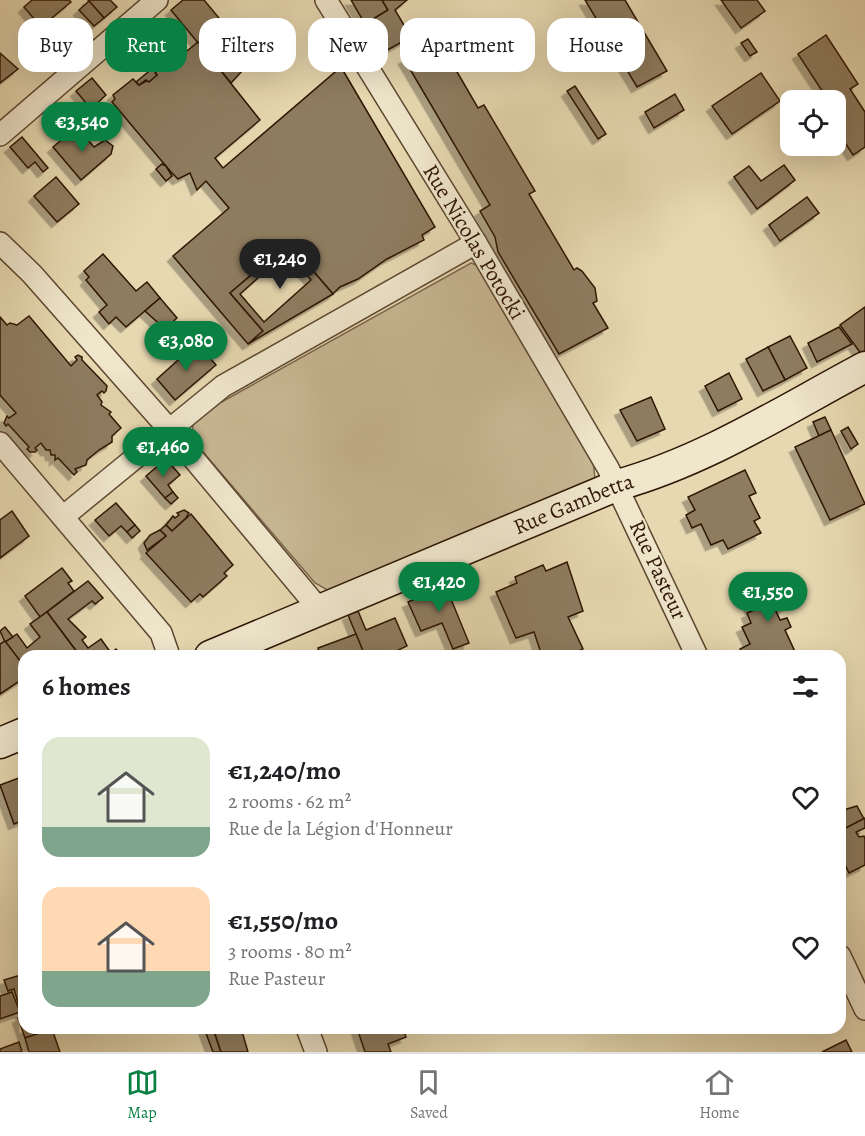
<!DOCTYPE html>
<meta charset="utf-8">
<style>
body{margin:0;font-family:Alegreya,serif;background:#f6f6f6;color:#202124;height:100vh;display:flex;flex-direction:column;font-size:22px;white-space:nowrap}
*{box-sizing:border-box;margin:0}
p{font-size:20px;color:#757577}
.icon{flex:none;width:33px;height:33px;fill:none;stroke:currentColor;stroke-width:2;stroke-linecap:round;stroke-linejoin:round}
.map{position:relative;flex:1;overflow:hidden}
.side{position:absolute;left:18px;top:650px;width:828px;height:384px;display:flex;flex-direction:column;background:#fff;border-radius:18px;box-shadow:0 6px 24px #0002}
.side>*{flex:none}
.banner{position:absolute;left:18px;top:18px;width:830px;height:54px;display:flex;gap:12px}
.controls{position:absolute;left:780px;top:90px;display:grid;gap:12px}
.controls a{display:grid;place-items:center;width:66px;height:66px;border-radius:12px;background:#fff;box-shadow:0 6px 24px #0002;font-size:30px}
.price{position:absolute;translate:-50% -51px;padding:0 14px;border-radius:21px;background:#0b8043;color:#fff;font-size:20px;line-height:39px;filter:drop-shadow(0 2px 3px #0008)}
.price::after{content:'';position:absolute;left:50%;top:36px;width:18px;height:14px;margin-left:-9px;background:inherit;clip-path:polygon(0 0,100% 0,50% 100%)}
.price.selected{background:#222;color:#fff}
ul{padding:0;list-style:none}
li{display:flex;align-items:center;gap:18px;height:150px;padding:0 24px}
li span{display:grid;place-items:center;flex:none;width:168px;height:120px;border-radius:18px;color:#555}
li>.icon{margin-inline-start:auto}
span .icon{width:72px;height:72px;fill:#fffc;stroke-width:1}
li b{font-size:26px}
h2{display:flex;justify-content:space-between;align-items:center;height:72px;padding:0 24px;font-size:26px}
.pill{padding:0 21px;border-radius:18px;background:#fff;box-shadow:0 6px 24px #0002;font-size:21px;line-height:54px}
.pill.selected{background:#0b8043;color:#fff}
.menu{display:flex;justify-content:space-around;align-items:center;height:84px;border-top:2px solid #e0e0e0;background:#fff;font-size:16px;color:#757577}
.menu a{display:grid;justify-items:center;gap:3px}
.menu .selected{color:#0b8043}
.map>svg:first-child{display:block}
.green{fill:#c7b793;stroke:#7b664c;stroke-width:1.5}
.building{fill:#8e7b5e;stroke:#2f1605;stroke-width:1.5;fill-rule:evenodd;filter:url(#shadow)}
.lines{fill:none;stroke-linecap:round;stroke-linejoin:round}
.minor-casing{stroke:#5d4630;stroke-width:24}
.secondary-casing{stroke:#2f1605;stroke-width:33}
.minor{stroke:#efe6cc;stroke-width:21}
.secondary{stroke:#efe6cc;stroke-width:30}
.labels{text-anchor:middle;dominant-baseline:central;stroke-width:4.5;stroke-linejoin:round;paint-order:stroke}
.street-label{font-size:22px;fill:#2f1605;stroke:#efe6cc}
</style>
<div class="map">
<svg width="865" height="1052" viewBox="0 0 865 1052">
<defs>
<filter id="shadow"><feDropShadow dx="-5.5" dy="5.5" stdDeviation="0" flood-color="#0004"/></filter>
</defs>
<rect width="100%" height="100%" fill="#e6d8b0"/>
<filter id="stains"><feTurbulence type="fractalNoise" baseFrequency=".00333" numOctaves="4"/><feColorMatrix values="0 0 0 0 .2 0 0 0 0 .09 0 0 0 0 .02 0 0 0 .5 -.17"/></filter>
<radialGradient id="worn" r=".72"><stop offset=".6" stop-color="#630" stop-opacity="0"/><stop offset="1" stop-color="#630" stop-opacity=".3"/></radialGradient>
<!-- green -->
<polygon class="green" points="471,263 479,266 593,460 595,479 329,591 315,583 198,446 192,436 193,425 199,416 209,409"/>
<!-- building -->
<g class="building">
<polygon points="32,0 69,0 71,2 41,27 24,7"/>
<polygon points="88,0 110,0 117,7 104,18"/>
<polygon points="183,0 204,0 253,59 231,83 171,10"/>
<polygon points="351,0 382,0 388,10 365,24"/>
<polygon points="382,0 407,0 395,10 411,37 382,53 365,24 388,10"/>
<polygon points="585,0 625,0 667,71 637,87"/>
<polygon points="721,0 757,0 765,11 741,28"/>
<polygon points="89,1 104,18 94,26 79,10"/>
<polygon points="266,23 274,32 268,37 260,27"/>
<polygon points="826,35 858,84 850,89 865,112 865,147 853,155 836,129 836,100 828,100 798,54"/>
<polygon points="438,39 478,108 484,105 535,191 529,194 574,270 577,268 582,271 595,288 597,301 593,303 608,328 559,354 498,252 495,237 480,211 490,205 404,59"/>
<polygon points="748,39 757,52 750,56 741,43"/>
<polygon points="198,42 260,120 215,158 223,168 341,67 435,227 422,235 424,240 387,259 358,279 340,287 333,294 289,243 230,293 263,331 248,344 173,256 229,208 206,181 197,190 190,173 178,179 171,172 112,102 115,99 113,95 133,79 139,85 157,75 155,73 174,57 171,53 161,61 158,55 167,47 176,49 177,59"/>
<polygon points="0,53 18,69 0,83"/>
<polygon points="171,53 174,57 155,73 157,75 149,82 146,80 139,85 136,82"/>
<polygon points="761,73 780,101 732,134 712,106"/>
<polygon points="92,78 106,95 91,109 76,91"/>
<polygon points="575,86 606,134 598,139 567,91"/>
<polygon points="675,94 684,110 654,128 645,112"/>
<polygon points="77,127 94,147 105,140 113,146 111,154 81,180 53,147"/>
<polygon points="22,137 48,168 43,172 35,162 28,168 10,147"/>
<polygon points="162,164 166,166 172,176 166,181 156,169"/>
<polygon points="784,165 795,180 757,209 734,177 749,166 761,181"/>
<polygon points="56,177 79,204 57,222 34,196"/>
<polygon points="807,197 819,213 780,241 769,225"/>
<path d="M289 243 333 294 248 344 263 331 230 293ZM287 252 311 280 264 322 240 294Z"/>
<polygon points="103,254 136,291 147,282 160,298 126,327 116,317 109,324 99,312 107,305 86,280 89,277 84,271"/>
<polygon points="160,298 177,318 165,329 145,311"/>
<polygon points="865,307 865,353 862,355 840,325"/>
<polygon points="29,316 71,366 77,360 75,357 78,355 82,357 82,360 107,386 106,391 104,393 102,391 97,395 102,402 101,405 111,412 109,414 121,428 112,436 112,442 99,450 87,460 86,465 75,469 77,472 74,475 58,458 55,460 55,455 51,455 50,450 46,450 41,443 35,448 37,450 35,452 30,452 27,449 29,447 8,424 6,426 4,423 7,416 9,418 16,413 0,395 0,317 7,325 10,323 17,325"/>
<polygon points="839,327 852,344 817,362 808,343"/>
<polygon points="790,336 807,368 785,380 768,347"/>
<polygon points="197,343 216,365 175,400 157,379"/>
<polygon points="768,347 785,380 763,391 746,359"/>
<polygon points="729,373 742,399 718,411 705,386"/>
<polygon points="651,397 665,429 637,441 620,410"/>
<polygon points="825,417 831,430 819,436 813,422"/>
<polygon points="848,427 858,444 851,449 841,431"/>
<polygon points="831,430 865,504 830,520 795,447"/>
<polygon points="166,459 180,475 168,485 173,492 165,498 146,476"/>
<polygon points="745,470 756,493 749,496 760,518 754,521 761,533 728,549 723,540 711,545 701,524 692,528 686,515 695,510 688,497"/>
<polygon points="173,492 178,498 171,504 165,498"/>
<polygon points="116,503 135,525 127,532 121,526 109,536 95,520"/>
<polygon points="184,510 189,513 186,518 172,531 166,525 173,516 175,518 179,515 177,513"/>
<polygon points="12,511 29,536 0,558 0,520"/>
<polygon points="191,514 233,565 224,573 227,576 203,597 200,594 191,602 146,553 166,536 160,530 166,525 172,531"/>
<polygon points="135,525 140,531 132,538 127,532"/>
<polygon points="160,530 166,536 147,550 144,543 150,535"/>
<polygon points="567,562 583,611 568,617 583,649 568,656 542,656 534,632 516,638 496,592 517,583 515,577 543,565 546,571"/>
<polygon points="62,568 72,581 68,583 74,591 40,617 25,596"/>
<polygon points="442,577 469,643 453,649 442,623 421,631 408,602 430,593 426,583"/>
<polygon points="779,578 791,604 776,611 780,620 787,618 791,627 785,630 797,656 743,656 740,649 750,644 742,627 751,623 747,613 752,611 744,595"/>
<polygon points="88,581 103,598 95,604 92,601 68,619 86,637 82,640 88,648 101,639 111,653 116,649 121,656 80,656 47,612"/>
<polygon points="358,611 366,630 395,618 407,646 386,656 365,656 348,615"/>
<polygon points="47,612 80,656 47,656 43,651 37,656 24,656 24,666 5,642 17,634 27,648 40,637 30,624"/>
<polygon points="5,627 13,637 5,642 0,631"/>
<polygon points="356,634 365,656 320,656 318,648"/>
<polygon points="5,641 24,666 24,678 0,694 0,644"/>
<polygon points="24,776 24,820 14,824 0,785"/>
<polygon points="857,806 864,819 840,831 840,811"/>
<polygon points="865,818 865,828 856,832 859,837 864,836 865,839 865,865 849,873 840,854 840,831"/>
<polygon points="24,974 24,1015 22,1016 14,989 8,991 4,980"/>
<polygon points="12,992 20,1012 0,1019 0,996"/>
<polygon points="24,1015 24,1028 52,1029 25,1038 18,1018"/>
<polygon points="204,1028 213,1028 221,1052 213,1052"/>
<polygon points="213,1028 241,1028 248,1052 221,1052"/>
<polygon points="357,1028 403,1028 406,1037 388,1044 391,1052 365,1052"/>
<polygon points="52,1029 60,1052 29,1052 25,1038"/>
<polygon points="846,1040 852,1052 822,1052"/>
<polygon points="19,1042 22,1052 0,1052 0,1049"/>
</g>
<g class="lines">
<!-- minor casing -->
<g class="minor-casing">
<g id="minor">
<polyline points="326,0 476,243 608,468 697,656"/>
<polyline points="0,135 157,0"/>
<polyline points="0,243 32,274 168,428 319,609"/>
<polyline points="0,443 161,633 169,656"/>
<polyline points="64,516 223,386 476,243"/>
<polyline points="840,956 865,1009"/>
<polyline points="307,1028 316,1052"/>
</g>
</g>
<!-- secondary casing -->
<g class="secondary-casing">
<g id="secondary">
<path id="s1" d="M210 656 618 485C707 460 784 410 865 367"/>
<polyline points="0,743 24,733"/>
</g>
</g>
<!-- minor -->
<use href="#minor" class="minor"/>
<!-- secondary -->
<use href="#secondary" class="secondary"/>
</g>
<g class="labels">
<!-- street labels -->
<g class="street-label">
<text transform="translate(474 242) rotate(59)">Rue Nicolas Potocki</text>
<text stroke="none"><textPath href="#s1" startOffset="394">Rue Gambetta</textPath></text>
<text transform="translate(658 570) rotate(65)">Rue Pasteur</text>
</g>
</g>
<rect width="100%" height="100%" filter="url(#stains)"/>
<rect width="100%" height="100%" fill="url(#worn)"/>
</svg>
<div class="controls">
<a><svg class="icon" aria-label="locate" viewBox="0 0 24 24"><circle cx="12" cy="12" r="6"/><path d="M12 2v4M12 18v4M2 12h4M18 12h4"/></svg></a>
</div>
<b class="price" style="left:82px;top:153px">€3,540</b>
<b class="price selected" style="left:280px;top:290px">€1,240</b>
<b class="price" style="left:186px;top:372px">€3,080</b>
<b class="price" style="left:163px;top:478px">€1,460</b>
<b class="price" style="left:439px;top:613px">€1,420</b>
<b class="price" style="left:768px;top:623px">€1,550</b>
<div class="banner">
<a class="pill">Buy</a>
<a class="pill selected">Rent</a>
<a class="pill">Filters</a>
<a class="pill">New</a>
<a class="pill">Apartment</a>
<a class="pill">House</a>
</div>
<section class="side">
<h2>6 homes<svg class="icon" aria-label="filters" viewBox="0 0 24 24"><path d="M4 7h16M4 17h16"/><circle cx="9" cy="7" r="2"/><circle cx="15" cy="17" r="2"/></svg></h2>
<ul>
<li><span style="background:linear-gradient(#dfe7d0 75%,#7fa58c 0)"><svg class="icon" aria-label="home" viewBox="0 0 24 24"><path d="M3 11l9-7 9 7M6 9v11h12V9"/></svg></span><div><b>€1,240/mo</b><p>2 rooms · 62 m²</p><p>Rue de la Légion d'Honneur</p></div><svg class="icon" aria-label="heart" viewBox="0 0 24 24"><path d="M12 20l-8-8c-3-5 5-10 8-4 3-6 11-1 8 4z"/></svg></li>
<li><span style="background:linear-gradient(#ffd9b3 70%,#7fa58c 0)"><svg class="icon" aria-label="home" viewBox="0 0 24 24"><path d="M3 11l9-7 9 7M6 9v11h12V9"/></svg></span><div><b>€1,550/mo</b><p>3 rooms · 80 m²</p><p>Rue Pasteur</p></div><svg class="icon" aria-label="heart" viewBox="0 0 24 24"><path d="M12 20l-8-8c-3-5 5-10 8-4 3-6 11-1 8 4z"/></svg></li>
</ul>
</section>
</div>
<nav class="menu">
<a class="selected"><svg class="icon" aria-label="map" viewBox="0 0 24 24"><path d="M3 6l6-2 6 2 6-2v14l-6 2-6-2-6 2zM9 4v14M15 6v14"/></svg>Map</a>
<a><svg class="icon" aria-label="saved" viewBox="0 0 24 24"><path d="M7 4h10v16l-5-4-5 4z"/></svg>Saved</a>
<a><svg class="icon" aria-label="home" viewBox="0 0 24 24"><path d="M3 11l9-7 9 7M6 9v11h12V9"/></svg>Home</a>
</nav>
